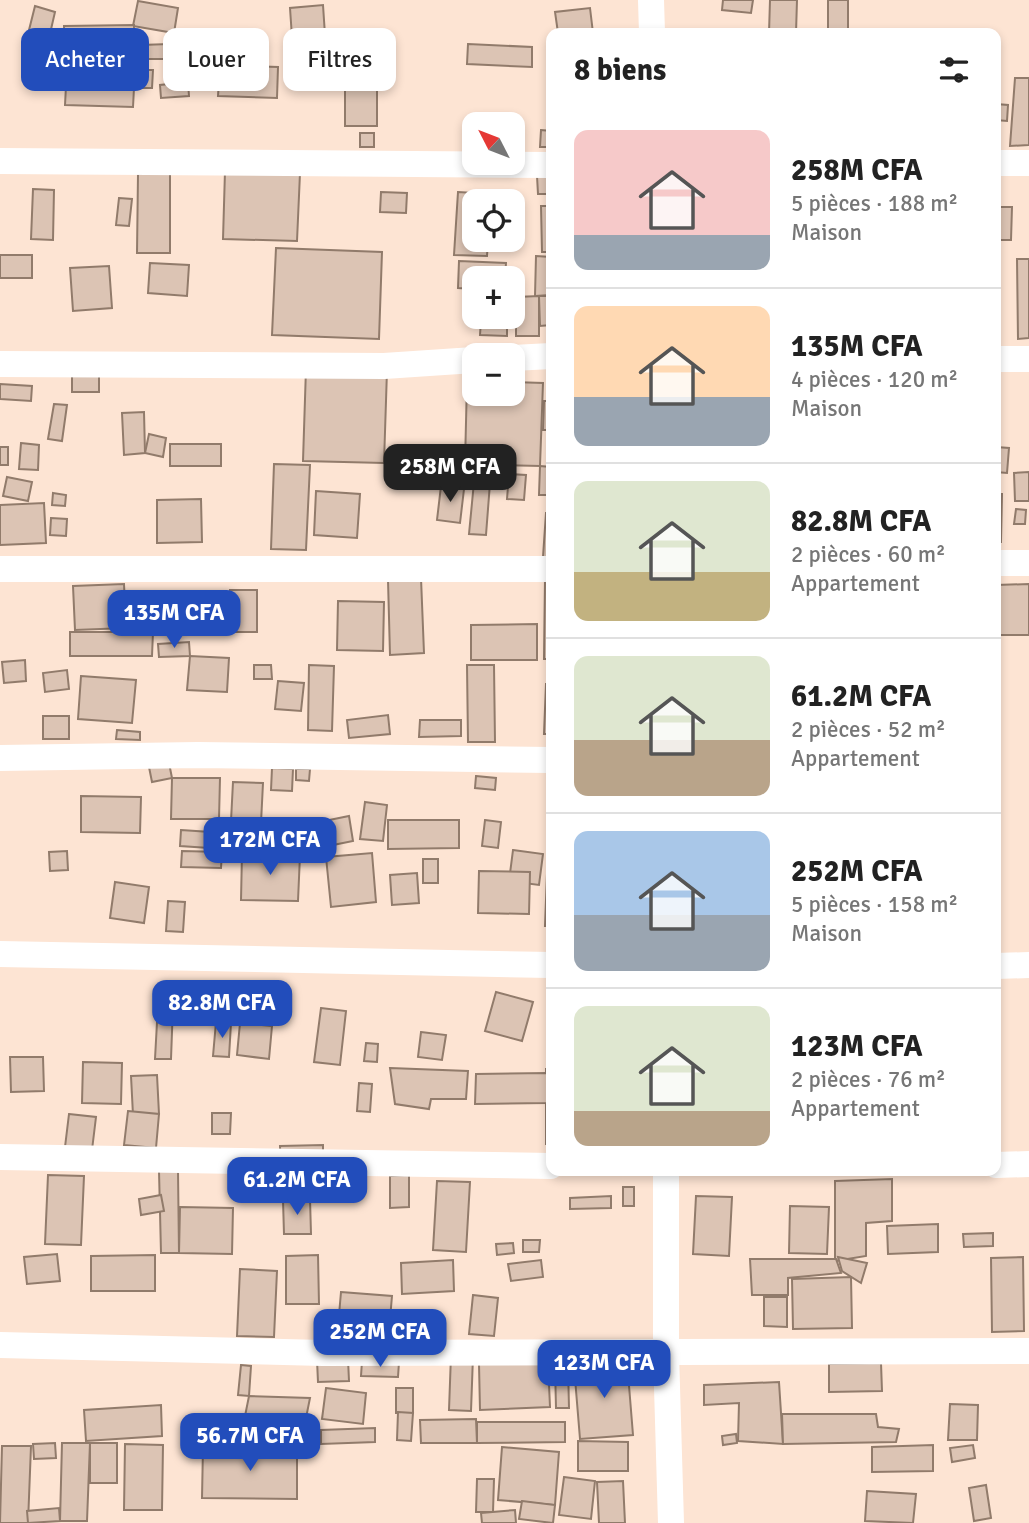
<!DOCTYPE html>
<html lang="fr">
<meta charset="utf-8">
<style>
body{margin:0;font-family:Signika,sans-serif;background:#f6f6f6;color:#222;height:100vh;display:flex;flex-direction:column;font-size:26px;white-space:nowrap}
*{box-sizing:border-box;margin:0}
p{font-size:23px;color:#767676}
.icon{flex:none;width:38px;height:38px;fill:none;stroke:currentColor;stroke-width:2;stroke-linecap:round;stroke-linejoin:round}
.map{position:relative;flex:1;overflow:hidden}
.panel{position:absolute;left:546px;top:28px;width:455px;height:1148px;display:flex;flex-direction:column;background:#fff;border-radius:14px;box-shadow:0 4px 10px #0003}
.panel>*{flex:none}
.hud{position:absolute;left:21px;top:28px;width:420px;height:63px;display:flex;gap:14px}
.needle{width:46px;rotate:312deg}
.fabs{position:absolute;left:462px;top:112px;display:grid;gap:14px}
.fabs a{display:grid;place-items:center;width:63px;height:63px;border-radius:14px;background:#fff;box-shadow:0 4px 10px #0003;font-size:35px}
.price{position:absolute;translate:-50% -60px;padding:0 16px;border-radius:14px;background:#224dbb;color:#fff;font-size:23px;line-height:46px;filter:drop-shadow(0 2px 4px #0008)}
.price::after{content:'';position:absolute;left:50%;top:42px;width:21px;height:16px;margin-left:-10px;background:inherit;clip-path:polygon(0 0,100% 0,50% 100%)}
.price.current{background:#222;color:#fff}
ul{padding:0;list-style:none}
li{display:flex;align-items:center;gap:21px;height:175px;padding:0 28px}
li+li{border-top:2px solid #e0e0e0}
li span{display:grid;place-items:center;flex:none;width:196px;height:140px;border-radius:14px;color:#555}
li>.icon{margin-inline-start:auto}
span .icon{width:84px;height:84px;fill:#fffc;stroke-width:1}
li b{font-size:30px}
h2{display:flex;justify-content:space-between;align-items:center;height:84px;padding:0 28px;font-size:30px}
.tag{padding:0 24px;border-radius:14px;background:#fff;box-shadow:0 4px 10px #0003;font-size:24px;line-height:63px}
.tag.current{background:#224dbb;color:#fff}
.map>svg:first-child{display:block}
.building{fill:#dcc4b4;stroke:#917b6b;stroke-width:2}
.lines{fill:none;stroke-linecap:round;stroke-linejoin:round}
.minor{stroke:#fff;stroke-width:26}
</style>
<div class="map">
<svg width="1029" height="1523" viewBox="0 0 1029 1523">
<rect width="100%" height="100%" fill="#fde4d3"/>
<!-- building -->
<g class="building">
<polygon points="723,0 753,0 751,13 722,10"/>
<polygon points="770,0 797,0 796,33 769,33"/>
<rect x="828" y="0" width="20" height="32"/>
<polygon points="138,1 178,8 174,33 133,26"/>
<polygon points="323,5 327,65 294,67 290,8"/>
<polygon points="35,6 55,12 46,51 25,46"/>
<polygon points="590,8 593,33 558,33 555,12"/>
<polygon points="134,25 134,59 65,60 64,26"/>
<polygon points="169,44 169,59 141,59 141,45"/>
<polygon points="468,44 532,47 532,67 467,64"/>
<polygon points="220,65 278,67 277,98 218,96"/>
<polygon points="67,67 135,69 133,107 65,105"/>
<polygon points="135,70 153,70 152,88 135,88"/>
<polygon points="1015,78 1029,78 1029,145 1010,146"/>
<polygon points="377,81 377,126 345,126 345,82"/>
<polygon points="188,82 189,96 161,98 160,85"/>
<polygon points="996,104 1008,105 1007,121 996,120"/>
<polygon points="541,130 551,131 551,147 540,147"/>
<rect x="360" y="133" width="14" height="14"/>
<polygon points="225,171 300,173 297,241 223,239"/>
<polygon points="138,174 170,174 170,253 137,253"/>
<polygon points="551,175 551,194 538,194 537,176"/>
<polygon points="33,189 54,190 53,240 31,239"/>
<polygon points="381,192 407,193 406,213 380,212"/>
<polygon points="458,192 490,194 490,201 474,201 474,240 488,240 487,256 454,255"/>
<polygon points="119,198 132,199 129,226 116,225"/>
<polygon points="541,206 551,206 551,252 542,252"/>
<polygon points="996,207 1012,207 1011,240 996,240"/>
<polygon points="276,248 382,252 379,339 272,335"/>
<rect x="0" y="255" width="32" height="23"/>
<polygon points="536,256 551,257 551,295 535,296"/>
<polygon points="1017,259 1029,259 1029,338 1018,339"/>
<polygon points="459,261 506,263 505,278 474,278 474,289 458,288"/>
<polygon points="150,263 189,265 187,296 148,293"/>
<polygon points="109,266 112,308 73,311 70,268"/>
<polygon points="539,296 539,336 516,336 516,297"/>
<polygon points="539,296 551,296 551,325 540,326"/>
<polygon points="481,320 507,321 507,336 480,335"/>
<polygon points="306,368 387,370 384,463 303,461"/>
<polygon points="99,375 99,392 72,392 72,376"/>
<polygon points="467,381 474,381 474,394 513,394 513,382 543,383 540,466 465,464"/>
<polygon points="0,384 32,386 31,401 0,399"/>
<polygon points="544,401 551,401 551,430 543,430"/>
<polygon points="54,404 67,405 62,441 48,439"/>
<polygon points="144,412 145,453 124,455 122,413"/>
<polygon points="149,434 166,438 163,457 145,453"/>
<polygon points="21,443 39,445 38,470 19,469"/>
<rect x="170" y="444" width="51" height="22"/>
<rect x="0" y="447" width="8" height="18"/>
<polygon points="996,447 1009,448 1007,473 996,472"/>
<polygon points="274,464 310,465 306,550 271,549"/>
<polygon points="540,466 551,467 551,495 539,495"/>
<polygon points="1029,472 1029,501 1015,501 1014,473"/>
<polygon points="509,474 526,475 524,500 507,499"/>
<polygon points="7,477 32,482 28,501 3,496"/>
<polygon points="474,482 490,483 486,535 469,534"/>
<polygon points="441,486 464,489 460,523 437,520"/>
<polygon points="316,491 360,494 357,538 314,535"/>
<polygon points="53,493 66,495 65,506 52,505"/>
<polygon points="996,494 1002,494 1001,542 996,542"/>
<polygon points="201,499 202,542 157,543 157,500"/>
<polygon points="44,503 46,543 0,545 0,505"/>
<polygon points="1016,509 1026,510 1025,524 1014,524"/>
<polygon points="546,513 551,513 551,557 543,557"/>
<polygon points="51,518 67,519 66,536 50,535"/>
<polygon points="421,578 424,653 390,655 388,580"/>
<polygon points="545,580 551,580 551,659 544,659"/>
<polygon points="124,584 126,628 75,630 73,586"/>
<polygon points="1029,584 1029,635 996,635 996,585"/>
<rect x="230" y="590" width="27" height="42"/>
<polygon points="338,601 384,602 383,651 337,650"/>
<polygon points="537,624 537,660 471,660 471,625"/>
<polygon points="70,632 153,632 152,656 70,656"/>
<polygon points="189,642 190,656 159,657 158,644"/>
<polygon points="190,656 229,658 227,692 187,690"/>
<polygon points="25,660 26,681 4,683 2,662"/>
<polygon points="254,665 271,665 272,679 254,679"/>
<polygon points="309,665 334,666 332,731 308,730"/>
<polygon points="467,665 494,665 495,742 468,742"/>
<polygon points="67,670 69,689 45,692 43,673"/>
<polygon points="81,676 136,680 132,723 78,719"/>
<polygon points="278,681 304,683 301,711 275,709"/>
<polygon points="546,684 551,684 551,734 544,734"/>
<polygon points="388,715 390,734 349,738 347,720"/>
<rect x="43" y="716" width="26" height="23"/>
<polygon points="420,720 461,720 461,736 419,737"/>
<polygon points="117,730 140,732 140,740 116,739"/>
<polygon points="169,763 172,778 152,782 149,767"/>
<polygon points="272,768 293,769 292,791 271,790"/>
<polygon points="296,769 310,769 309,781 296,780"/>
<polygon points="476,776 496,778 495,790 475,788"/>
<polygon points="172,778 220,778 219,819 171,819"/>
<polygon points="233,782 263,783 261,823 231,821"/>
<polygon points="81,796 141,797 140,833 81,832"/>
<polygon points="365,802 387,805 383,841 360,839"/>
<polygon points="349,816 353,841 333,845 329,820"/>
<polygon points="388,820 459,820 459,848 388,849"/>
<polygon points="485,820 501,822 498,848 482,846"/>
<polygon points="261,823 307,823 307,849 260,848"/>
<rect x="238" y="826" width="17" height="20"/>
<polygon points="181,830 225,833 224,849 180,846"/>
<polygon points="513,850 543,854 539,885 509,881"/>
<polygon points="67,851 68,870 50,871 49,852"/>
<polygon points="182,851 222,852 221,868 181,867"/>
<polygon points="242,853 300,855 298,901 241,900"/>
<polygon points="372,853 376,902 331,907 326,857"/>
<rect x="423" y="859" width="15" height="24"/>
<polygon points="479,871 530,872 529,914 478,913"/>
<polygon points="417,873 419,903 392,905 390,875"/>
<polygon points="547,874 551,874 551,926 545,926"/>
<polygon points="115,882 149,887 144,923 110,918"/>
<polygon points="168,901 185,902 183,932 166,931"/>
<polygon points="496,992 533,1002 522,1041 485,1031"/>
<polygon points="158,1004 173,1005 171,1059 155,1059"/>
<polygon points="321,1008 346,1011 340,1065 314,1062"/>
<polygon points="216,1022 231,1023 229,1057 213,1056"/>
<polygon points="240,1023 272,1026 269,1059 237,1055"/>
<polygon points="421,1032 446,1035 442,1060 418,1057"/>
<polygon points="366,1043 378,1044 377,1062 364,1061"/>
<polygon points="10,1057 43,1057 44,1091 11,1092"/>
<polygon points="83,1062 122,1063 121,1104 82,1103"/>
<polygon points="390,1068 468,1071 466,1099 431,1099 429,1109 395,1104"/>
<rect x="546" y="1069" width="5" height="75"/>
<polygon points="547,1073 547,1103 475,1104 476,1074"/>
<polygon points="157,1075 159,1114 133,1115 131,1076"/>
<polygon points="359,1083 372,1084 370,1112 357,1111"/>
<polygon points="128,1111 159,1114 156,1148 124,1145"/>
<polygon points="212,1113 231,1113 230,1134 212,1134"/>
<polygon points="69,1114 96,1117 92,1150 65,1147"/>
<polygon points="323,1145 323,1178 281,1179 280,1146"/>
<polygon points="159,1171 178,1171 179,1253 161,1253"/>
<polygon points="48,1175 84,1176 81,1245 45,1244"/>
<polygon points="409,1175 409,1207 390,1208 390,1176"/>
<polygon points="892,1179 892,1221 866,1223 866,1256 835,1261 835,1181"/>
<polygon points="437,1181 470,1182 466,1252 433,1250"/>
<rect x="623" y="1187" width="11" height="19"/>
<polygon points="161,1195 164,1211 141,1215 139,1199"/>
<polygon points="611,1196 611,1208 570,1209 570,1198"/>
<polygon points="696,1196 732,1197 729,1256 693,1254"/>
<polygon points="310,1199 311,1234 284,1234 283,1200"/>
<polygon points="790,1206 829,1207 827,1254 789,1253"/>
<polygon points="180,1207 233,1208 232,1254 179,1253"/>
<polygon points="938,1224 938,1252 888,1254 887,1226"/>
<polygon points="993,1233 993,1246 964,1247 963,1234"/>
<polygon points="523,1240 540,1240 539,1252 523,1252"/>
<polygon points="513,1243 514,1253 497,1255 496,1244"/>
<polygon points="57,1254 60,1281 27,1284 24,1257"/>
<polygon points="155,1255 155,1291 91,1291 91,1256"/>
<polygon points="318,1255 319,1304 286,1304 286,1256"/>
<polygon points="838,1257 867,1263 861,1283 842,1271"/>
<polygon points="1023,1257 1024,1331 992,1332 991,1258"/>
<polygon points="750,1259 836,1259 841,1273 788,1278 788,1295 752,1295"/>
<polygon points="453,1260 454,1291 402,1294 401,1263"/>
<polygon points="541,1260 543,1277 511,1281 508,1264"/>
<polygon points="240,1269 277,1271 274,1337 237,1336"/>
<polygon points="851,1277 852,1328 793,1329 792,1279"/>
<polygon points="341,1292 392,1296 388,1342 337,1338"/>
<polygon points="473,1295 498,1298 494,1336 469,1334"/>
<polygon points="764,1297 787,1297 787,1327 764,1326"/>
<polygon points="451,1355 473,1356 471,1411 449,1410"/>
<polygon points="348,1359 349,1381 318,1382 317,1360"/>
<polygon points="362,1361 399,1362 398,1377 361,1376"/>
<polygon points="627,1361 633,1435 580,1439 574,1366"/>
<polygon points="548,1362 550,1407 480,1410 479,1364"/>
<polygon points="881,1363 882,1391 829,1392 829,1364"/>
<polygon points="241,1365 251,1366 249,1396 238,1395"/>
<polygon points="555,1366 568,1366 569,1408 556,1408"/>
<polygon points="779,1382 783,1444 738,1441 739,1403 704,1405 704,1385"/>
<polygon points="326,1388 366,1393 363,1424 322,1419"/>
<rect x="396" y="1388" width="17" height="25"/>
<polygon points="249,1396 310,1398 305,1423 271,1429 243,1426"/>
<polygon points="950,1404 978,1405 977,1440 948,1440"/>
<polygon points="161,1405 162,1436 86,1441 84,1410"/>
<polygon points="398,1412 413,1413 411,1441 397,1440"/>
<polygon points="782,1414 876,1414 878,1427 899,1429 896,1442 783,1444"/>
<polygon points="476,1419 477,1443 421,1443 420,1420"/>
<polygon points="477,1422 565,1422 565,1442 477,1443"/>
<polygon points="375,1428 375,1442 321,1444 321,1430"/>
<polygon points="736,1434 737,1443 723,1445 722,1436"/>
<polygon points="578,1441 628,1442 628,1471 578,1471"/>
<polygon points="55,1443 56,1458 34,1459 33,1444"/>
<polygon points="62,1443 90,1443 87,1521 60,1521"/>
<rect x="90" y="1443" width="27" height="40"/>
<polygon points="125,1444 163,1445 162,1510 124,1510"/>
<polygon points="933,1445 933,1471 872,1472 872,1447"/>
<polygon points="973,1445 975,1458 952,1462 950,1448"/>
<polygon points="2,1446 31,1446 28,1523 0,1523"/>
<polygon points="203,1447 297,1447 297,1499 202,1498"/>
<polygon points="502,1447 559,1452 555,1505 498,1500"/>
<polygon points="564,1477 595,1481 591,1519 559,1515"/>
<polygon points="477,1479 494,1479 493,1512 476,1512"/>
<polygon points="623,1481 625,1523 599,1523 597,1482"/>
<polygon points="986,1485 991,1518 974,1521 969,1488"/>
<polygon points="867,1491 916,1494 913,1523 865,1521"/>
<polygon points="522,1501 555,1505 553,1523 519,1519"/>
<polygon points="59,1508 60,1521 28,1523 27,1511"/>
<polygon points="515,1510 516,1523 482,1523 481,1513"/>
</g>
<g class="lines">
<!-- minor -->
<g class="minor">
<polyline points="651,0 652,33"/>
<polyline points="0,161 551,165"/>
<polyline points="996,163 1029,163"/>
<polyline points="513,358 551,356"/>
<polyline points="996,359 1029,359"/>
<polyline points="0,364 384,366 474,360"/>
<polyline points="996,563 1029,563"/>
<polyline points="0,569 551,569"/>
<polyline points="0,758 198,755 551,760"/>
<polyline points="0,954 551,965"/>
<polyline points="996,966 1029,965"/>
<polyline points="0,1157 551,1166"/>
<polyline points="996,1165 1029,1164"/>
<polyline points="666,1171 666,1353 671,1523"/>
<polyline points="0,1345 323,1353 1029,1351"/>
</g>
</g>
</svg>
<div class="fabs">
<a><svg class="needle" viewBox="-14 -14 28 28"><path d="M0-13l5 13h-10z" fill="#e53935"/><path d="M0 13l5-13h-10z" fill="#767676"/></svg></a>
<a><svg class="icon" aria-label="locate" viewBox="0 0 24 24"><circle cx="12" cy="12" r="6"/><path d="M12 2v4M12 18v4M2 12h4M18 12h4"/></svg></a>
<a>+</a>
<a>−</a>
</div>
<b class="price current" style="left:450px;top:504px">258M CFA</b>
<b class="price" style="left:174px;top:650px">135M CFA</b>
<b class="price" style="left:270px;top:877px">172M CFA</b>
<b class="price" style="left:222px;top:1040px">82.8M CFA</b>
<b class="price" style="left:297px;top:1217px">61.2M CFA</b>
<b class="price" style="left:380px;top:1369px">252M CFA</b>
<b class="price" style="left:604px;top:1400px">123M CFA</b>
<b class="price" style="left:250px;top:1473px">56.7M CFA</b>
<div class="hud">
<a class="tag current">Acheter</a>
<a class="tag">Louer</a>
<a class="tag">Filtres</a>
</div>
<section class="panel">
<h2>8 biens<svg class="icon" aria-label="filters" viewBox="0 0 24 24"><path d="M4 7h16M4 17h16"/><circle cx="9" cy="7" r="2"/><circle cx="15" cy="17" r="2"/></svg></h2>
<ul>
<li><span style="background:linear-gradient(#f6c9c9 75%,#9aa5b1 0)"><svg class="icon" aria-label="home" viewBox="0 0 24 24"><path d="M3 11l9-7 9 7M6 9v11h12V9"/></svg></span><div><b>258M CFA</b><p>5 pièces · 188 m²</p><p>Maison</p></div></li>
<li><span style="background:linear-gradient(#ffd9b3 65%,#9aa5b1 0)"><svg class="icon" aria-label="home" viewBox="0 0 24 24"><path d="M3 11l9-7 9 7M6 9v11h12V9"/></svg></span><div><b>135M CFA</b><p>4 pièces · 120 m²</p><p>Maison</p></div></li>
<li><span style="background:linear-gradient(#dfe7d0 65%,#c2b280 0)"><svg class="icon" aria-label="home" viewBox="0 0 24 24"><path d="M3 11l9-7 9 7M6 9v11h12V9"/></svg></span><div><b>82.8M CFA</b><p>2 pièces · 60 m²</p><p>Appartement</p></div></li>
<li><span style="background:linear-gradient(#dfe7d0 60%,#b9a48a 0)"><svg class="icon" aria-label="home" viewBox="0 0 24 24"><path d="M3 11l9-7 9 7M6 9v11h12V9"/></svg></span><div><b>61.2M CFA</b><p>2 pièces · 52 m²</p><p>Appartement</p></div></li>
<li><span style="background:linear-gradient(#a9c7e8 60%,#9aa5b1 0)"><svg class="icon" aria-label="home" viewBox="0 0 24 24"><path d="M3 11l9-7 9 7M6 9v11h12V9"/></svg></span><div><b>252M CFA</b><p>5 pièces · 158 m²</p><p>Maison</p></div></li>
<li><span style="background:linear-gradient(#dfe7d0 75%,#b9a48a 0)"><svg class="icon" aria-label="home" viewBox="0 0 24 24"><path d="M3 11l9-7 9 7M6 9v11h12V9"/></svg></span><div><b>123M CFA</b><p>2 pièces · 76 m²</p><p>Appartement</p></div></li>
</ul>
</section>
</div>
